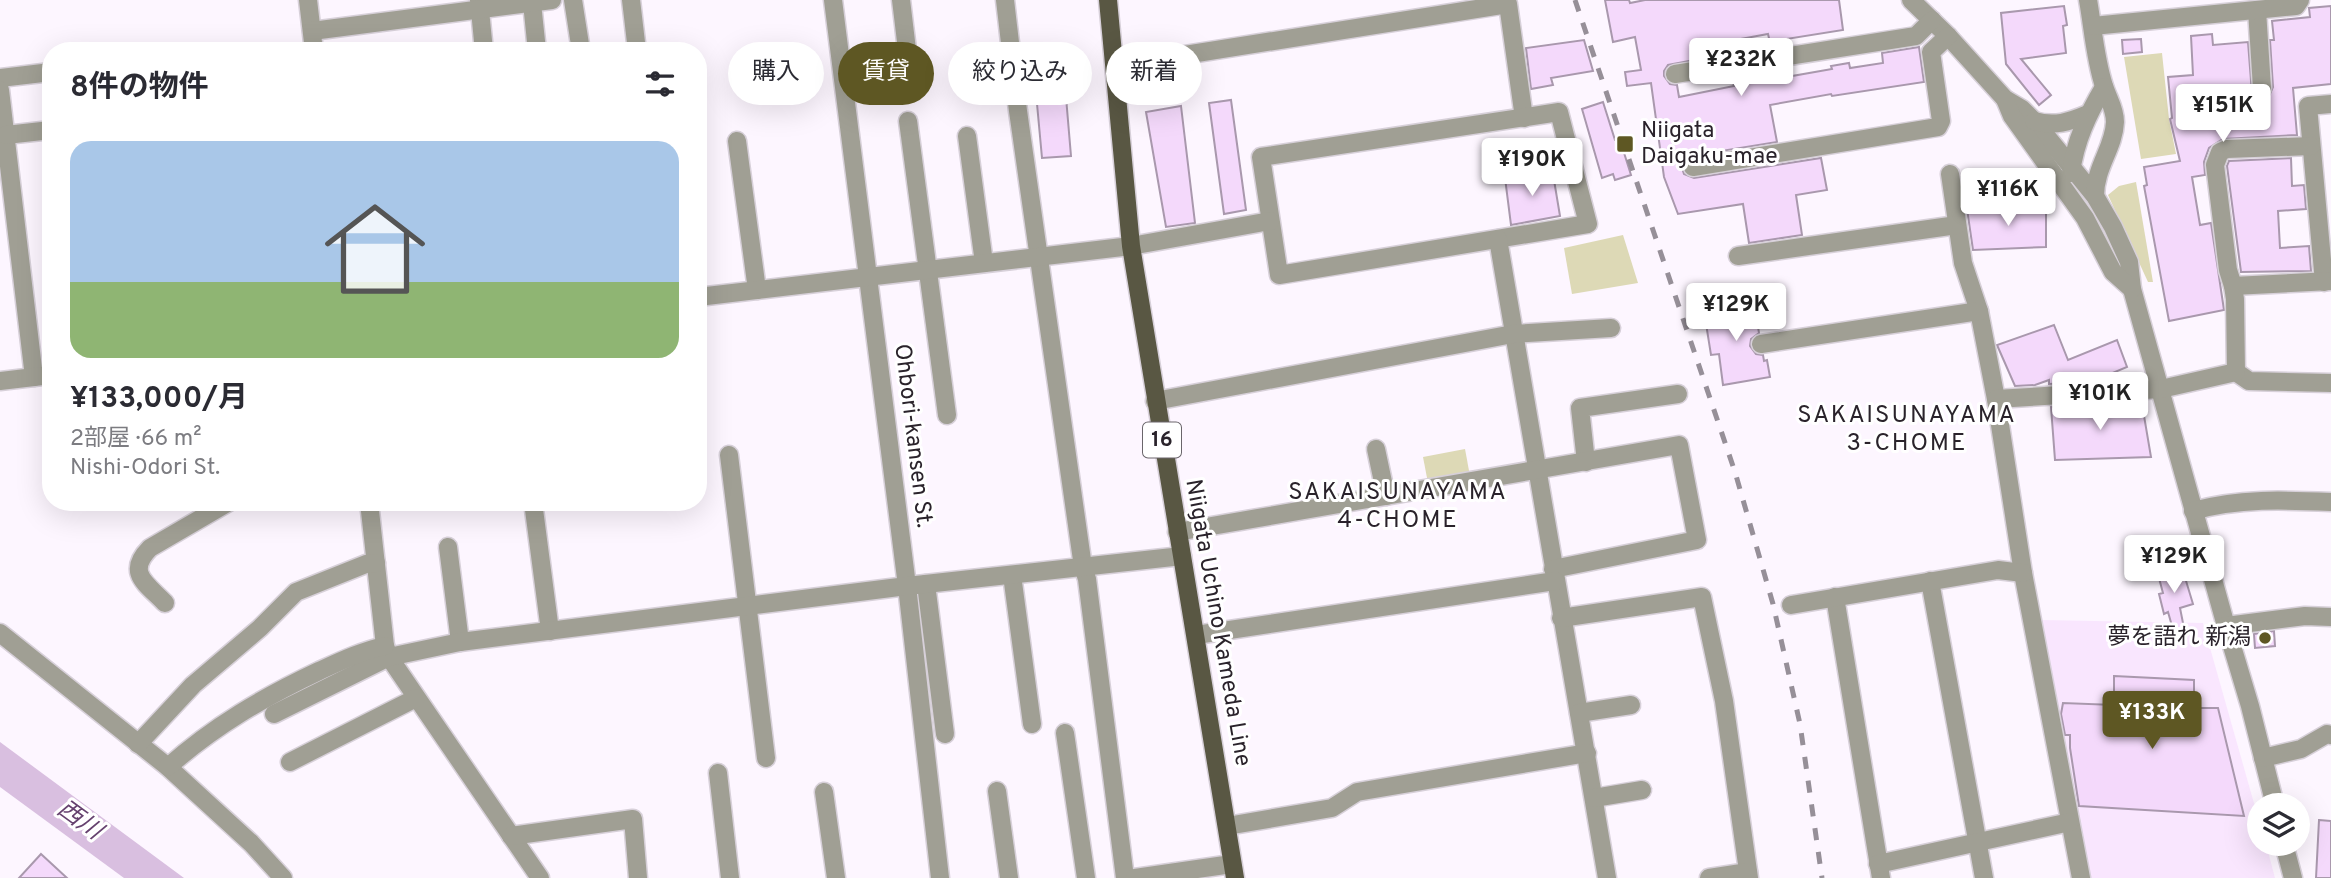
<!DOCTYPE html>
<html lang="ja">
<meta charset="utf-8">
<style>
body{margin:0;font-family:Overpass,"Noto Sans JP",sans-serif;background:#f2f2f3;color:#2b2b33;height:100vh;display:flex;flex-direction:column;font-size:26px;white-space:nowrap}
*{box-sizing:border-box;margin:0}
p{font-size:23px;color:#7c7c81}
.icon{flex:none;width:38px;height:38px;fill:none;stroke:currentColor;stroke-width:2;stroke-linecap:round;stroke-linejoin:round}
.map{position:relative;flex:1;overflow:hidden}
.sheet{position:absolute;left:42px;top:42px;width:665px;height:469px;display:flex;flex-direction:column;background:#fff;border-radius:28px;box-shadow:0 7px 28px #0002}
.sheet>*{flex:none}
.guide{position:absolute;left:728px;top:42px;width:665px;height:63px;display:flex;gap:14px}
.tools{position:absolute;left:2247px;top:793px;display:grid;gap:14px}
.tools a{display:grid;place-items:center;width:63px;height:63px;border-radius:50%;background:#fff;box-shadow:0 7px 28px #0002;font-size:35px}
.price{position:absolute;translate:-50% -60px;padding:0 16px;border-radius:7px;background:#fff;color:#222;font-size:23px;line-height:46px;filter:drop-shadow(0 2px 4px #0008)}
.price::after{content:'';position:absolute;left:50%;top:42px;width:21px;height:16px;margin-left:-10px;background:inherit;clip-path:polygon(0 0,100% 0,50% 100%)}
.price.current{background:#5e5723;color:#fff}
ul{padding:0;list-style:none}
li{display:grid;align-content:center;gap:14px;height:371px;padding:0 28px}
li span{display:grid;place-items:center;height:217px;border-radius:21px;color:#555}
li>.icon{margin-inline-start:auto}
span .icon{width:126px;height:126px;fill:#fffc;stroke-width:1}
li b{font-size:30px}
h2{display:flex;justify-content:space-between;align-items:center;height:84px;padding:0 28px;font-size:30px}
.tag{padding:0 24px;border-radius:32px;background:#fff;box-shadow:0 7px 28px #0002;font-size:24px;line-height:63px}
.tag.current{background:#5e5723;color:#fff}
.map>svg:first-child{display:block}
.built{fill:#f9e6fe}
.green{fill:#ddd9b6}
.water{fill:#d9bfe0}
.building{fill:#f4d9fb;stroke:#a998ad;stroke-width:2}
.lines{fill:none;stroke-linecap:round;stroke-linejoin:round}
.minor-casing{stroke:#d7d0d9;stroke-width:21}
.major-casing{stroke:#d7d0d9;stroke-width:21}
.minor{stroke:#a09f94;stroke-width:18}
.major{stroke:#595743;stroke-width:18}
.rail{stroke:#968f98;stroke-width:5;stroke-dasharray:12 12;stroke-linecap:butt}
.poi-dot{fill:#5e5723;stroke:#fff;stroke-width:2.5}
.labels{text-anchor:middle;dominant-baseline:central;stroke-width:6;stroke-linejoin:round;paint-order:stroke}
.shield{fill:#fff;stroke:#6a656b;stroke-width:2}
.shield-label{font-size:21px;font-weight:bold;fill:#2a232b}
.poi-label{font-size:23px;fill:#2a232b;stroke:#fff;text-anchor:start}
.street-label{font-size:23px;fill:#2a232b;stroke:#fff}
.neighbourhood-label{font-size:24px;letter-spacing:2px;fill:#2a232b;stroke:#fff}
.water-label{font-size:24px;font-style:italic;fill:#66426f;stroke:#fff}
</style>
<div class="map">
<svg width="2331" height="878" viewBox="0 0 2331 878">
<rect width="100%" height="100%" fill="#fdf6ff"/>
<!-- built -->
<polygon class="built" points="2041,620 2203,623 2259,821 2259,844 2266,844 2275,878 2089,878"/>
<!-- green -->
<g class="green">
<polygon points="2162,53 2169,119 2176,154 2141,159 2124,57"/>
<polygon points="2136,182 2153,282 2148,282 2108,195 2119,186"/>
<polygon points="1623,235 1638,283 1572,294 1564,248"/>
<polygon points="1465,449 1470,476 1428,483 1423,457"/>
</g>
<!-- water -->
<polygon class="water" points="0,742 184,878 124,878 0,787"/>
<!-- building -->
<g class="building">
<polygon points="1605,0 1629,0 1630,3 1645,0 1839,0 1843,30 1786,39 1787,45 1771,47 1768,34 1735,40 1736,47 1732,48 1732,53 1668,65 1664,71 1664,76 1670,84 1677,85 1679,97 1734,86 1732,76 1791,67 1792,76 1832,69 1831,66 1849,63 1850,68 1883,63 1882,53 1919,47 1924,82 1832,96 1831,94 1770,105 1777,142 1691,156 1685,159 1682,168 1684,174 1694,178 1821,158 1827,190 1796,195 1802,235 1749,243 1743,204 1678,214 1664,177 1651,83 1627,86 1625,72 1641,70 1635,37 1613,42"/>
<polygon points="2064,6 2067,25 2063,26 2066,53 2021,59 2051,95 2039,105 2006,64 2001,13"/>
<polygon points="2331,6 2331,84 2293,88 2297,135 2223,139 2209,148 2204,162 2205,175 2192,177 2200,225 2211,223 2224,310 2169,321 2144,186 2147,185 2144,167 2180,161 2170,119 2172,118 2168,77 2193,75 2191,36 2212,34 2213,45 2248,42 2252,94 2258,98 2268,98 2273,87 2270,40 2274,40 2272,21 2310,17 2309,8"/>
<polygon points="2141,39 2142,52 2123,54 2122,40"/>
<polygon points="1584,40 1593,71 1551,78 1553,85 1531,89 1526,48"/>
<polygon points="1071,50 1074,73 1068,73 1071,96 1066,97 1071,156 1042,158 1035,82 1046,81 1042,54"/>
<polygon points="1231,100 1246,210 1224,214 1209,103"/>
<polygon points="1603,102 1615,140 1620,140 1631,175 1615,180 1613,174 1602,178 1582,109"/>
<polygon points="1181,106 1195,223 1166,227 1146,112"/>
<polygon points="2291,158 2292,186 2304,185 2306,209 2278,211 2280,248 2309,246 2311,271 2241,272 2227,166 2229,161"/>
<polygon points="1553,174 1560,216 1511,225 1505,178"/>
<polygon points="2046,208 2046,247 1973,250 1967,209"/>
<polygon points="1754,302 1759,333 1751,339 1750,346 1756,354 1763,355 1764,361 1767,360 1770,377 1723,385 1719,354 1711,355 1704,311"/>
<polygon points="2054,325 2068,360 2117,340 2127,367 2096,380 2094,374 2069,383 2049,384 2049,380 2035,385 2015,386 1997,345"/>
<polygon points="2142,404 2151,457 2055,460 2051,407"/>
<polygon points="2180,561 2193,604 2180,608 2186,638 2176,640 2168,612 2164,614 2159,594 2163,593 2156,567"/>
<polygon points="2274,631 2275,646 2255,648 2254,634"/>
<polygon points="2114,676 2194,680 2194,708 2218,708 2244,816 2079,806 2070,748 2070,735 2065,735 2061,714 2063,703 2114,705"/>
<polygon points="2319,820 2331,821 2331,878 2316,878"/>
<polygon points="41,854 67,878 19,878"/>
</g>
<g class="lines">
<!-- minor casing -->
<g class="minor-casing">
<g id="minor">
<polyline points="308,0 314,51"/>
<polyline points="479,0 484,51"/>
<polyline points="573,0 581,51"/>
<polyline points="631,0 637,51"/>
<polyline points="833,0 907,586 940,878"/>
<polyline points="901,0 911,83"/>
<polyline points="1005,0 1018,111 1083,567 1087,579 1125,878"/>
<polyline points="1911,0 1948,36 2005,99 2022,109 2034,121 2095,196 2113,227 2129,262 2132,289 2226,626 2250,706 2275,805"/>
<path d="M2088 0C2093 28 2095 59 2104 86 2108 99 2115 108 2115 122 2114 148 2095 167 2095 196"/>
<polyline points="532,3 537,51"/>
<polyline points="2257,10 2262,88"/>
<polyline points="2093,26 2296,6 2300,0"/>
<polyline points="312,31 552,0"/>
<polyline points="1115,66 1508,4 1524,118"/>
<polyline points="1675,74 1916,36 1932,20"/>
<polyline points="0,78 51,72"/>
<polyline points="0,90 34,377"/>
<polyline points="2005,99 2012,116 2085,218 2113,272 2132,289"/>
<polygon points="1559,112 1588,224 1279,275 1261,157"/>
<polyline points="908,121 947,415"/>
<path d="M2034 121C2055 127 2069 122 2088 114"/>
<polyline points="6,135 51,130"/>
<polyline points="967,136 984,263"/>
<polyline points="737,141 757,290"/>
<polyline points="1693,167 1938,127 1941,121 1931,52 1948,36"/>
<path d="M2071 173C2075 141 2088 114 2104 87"/>
<polyline points="1950,174 1963,263 1979,311 1996,399 2023,573 2081,878"/>
<polyline points="1498,239 1607,878"/>
<polyline points="1738,256 1957,225"/>
<polyline points="2324,282 2308,106 2331,104"/>
<polyline points="2233,286 2228,270 2215,165 2220,152 2227,149 2311,146"/>
<polyline points="698,297 1131,246 1270,221"/>
<polyline points="1761,344 1979,311"/>
<polyline points="2236,372 2249,381 2331,383"/>
<polyline points="0,381 51,375"/>
<polyline points="1996,399 2161,389 2236,372 2235,299 2233,286 2331,281"/>
<polyline points="1155,401 1513,334 1611,328"/>
<polyline points="1376,449 1386,496"/>
<polyline points="729,455 766,758"/>
<polyline points="1586,462 1580,408 1678,394"/>
<polyline points="369,502 385,646 389,657 540,878"/>
<polyline points="533,502 550,631"/>
<path d="M2193 511C2238 498 2285 500 2331 502"/>
<polyline points="1177,532 1679,445 1697,540 1553,569"/>
<polyline points="448,547 460,642"/>
<polyline points="1012,575 1032,724"/>
<polyline points="1930,581 1984,878"/>
<polyline points="926,584 945,734"/>
<polyline points="1835,597 1881,878"/>
<path d="M165 603C147 584 125 573 150 548L229 502"/>
<polyline points="1791,605 1998,570 2023,573"/>
<polyline points="1561,618 1702,597 1724,701 1749,878"/>
<polyline points="2226,626 2305,616 2331,617"/>
<polyline points="0,633 168,767 251,843 283,878"/>
<polyline points="1196,635 1555,581"/>
<polyline points="1579,713 1631,705"/>
<polyline points="274,714 389,657 460,642 907,586 1182,556"/>
<polyline points="1065,733 1086,878"/>
<polyline points="138,744 193,685 260,628 296,592 366,564 376,563"/>
<polyline points="2263,758 2301,749 2327,734 2331,735"/>
<polyline points="290,762 416,698"/>
<path d="M168 767C214 726 264 697 319 671 341 661 362 651 385 646"/>
<polyline points="718,773 730,878"/>
<polyline points="997,791 1009,878"/>
<polyline points="824,792 836,878"/>
<polyline points="1594,798 1642,790"/>
<polyline points="1227,826 1332,808 1357,792 1587,753"/>
<polyline points="511,836 633,819 638,878"/>
<polyline points="2284,844 2293,878"/>
<polyline points="1878,864 2070,822"/>
<polyline points="1135,878 1232,864"/>
<polyline points="1709,878 1748,872"/>
</g>
</g>
<!-- major casing -->
<g class="major-casing">
<polyline id="major" points="1108,0 1131,246 1235,878"/>
</g>
<!-- minor -->
<use href="#minor" class="minor"/>
<!-- major -->
<use href="#major" class="major"/>
<!-- rail -->
<polyline class="rail" points="1575,0 1735,472 1773,604 1800,724 1822,878"/>
</g>
<!-- markers -->
<g class="poi-dot">
<rect x="1616" y="135" width="18" height="18" rx="3.5"/>
<circle cx="2265" cy="638" r="7"/>
</g>
<g class="labels">
<!-- shield labels -->
<rect class="shield" x="1143" y="422.5" width="38" height="35" rx="5"/>
<g class="shield-label">
<text x="1162" y="440">16</text>
</g>
<!-- poi labels -->
<g class="poi-label">
<text x="1641" y="131">Niigata<tspan x="1641" dy="26">Daigaku-mae</tspan></text>
<text x="2251" y="638" text-anchor="end">夢を語れ 新潟</text>
</g>
<!-- street labels -->
<g class="street-label">
<text transform="translate(912 436) rotate(83)">Ohbori-kansen St.</text>
<text transform="translate(1217 623) rotate(80)">Niigata Uchino Kameda Line</text>
</g>
<!-- neighbourhood labels -->
<g class="neighbourhood-label">
<text x="1907" y="416">SAKAISUNAYAMA<tspan x="1907" dy="28">3-CHOME</tspan></text>
<text x="1398" y="493">SAKAISUNAYAMA<tspan x="1398" dy="28">4-CHOME</tspan></text>
</g>
<!-- water labels -->
<g class="water-label">
<text transform="translate(79 821) rotate(36)">西川</text>
</g>
</g>
</svg>
<div class="tools">
<a><svg class="icon" aria-label="layers" viewBox="0 0 24 24"><path d="M12 4l9 5-9 5-9-5zM3 14l9 5 9-5"/></svg></a>
</div>
<b class="price" style="left:1741px;top:98px">¥232K</b>
<b class="price" style="left:2223px;top:144px">¥151K</b>
<b class="price" style="left:1532px;top:198px">¥190K</b>
<b class="price" style="left:2008px;top:228px">¥116K</b>
<b class="price" style="left:1736px;top:343px">¥129K</b>
<b class="price" style="left:2100px;top:432px">¥101K</b>
<b class="price" style="left:2174px;top:595px">¥129K</b>
<b class="price current" style="left:2152px;top:751px">¥133K</b>
<div class="guide">
<a class="tag">購入</a>
<a class="tag current">賃貸</a>
<a class="tag">絞り込み</a>
<a class="tag">新着</a>
</div>
<section class="sheet">
<h2>8件の物件<svg class="icon" aria-label="filters" viewBox="0 0 24 24"><path d="M4 7h16M4 17h16"/><circle cx="9" cy="7" r="2"/><circle cx="15" cy="17" r="2"/></svg></h2>
<ul>
<li><span style="background:linear-gradient(#a9c7e8 65%,#8fb573 0)"><svg class="icon" aria-label="home" viewBox="0 0 24 24"><path d="M3 11l9-7 9 7M6 9v11h12V9"/></svg></span><div><b>¥133,000/月</b><p>2部屋 · 66 m²</p><p>Nishi-Odori St.</p></div></li>
</ul>
</section>
</div>
